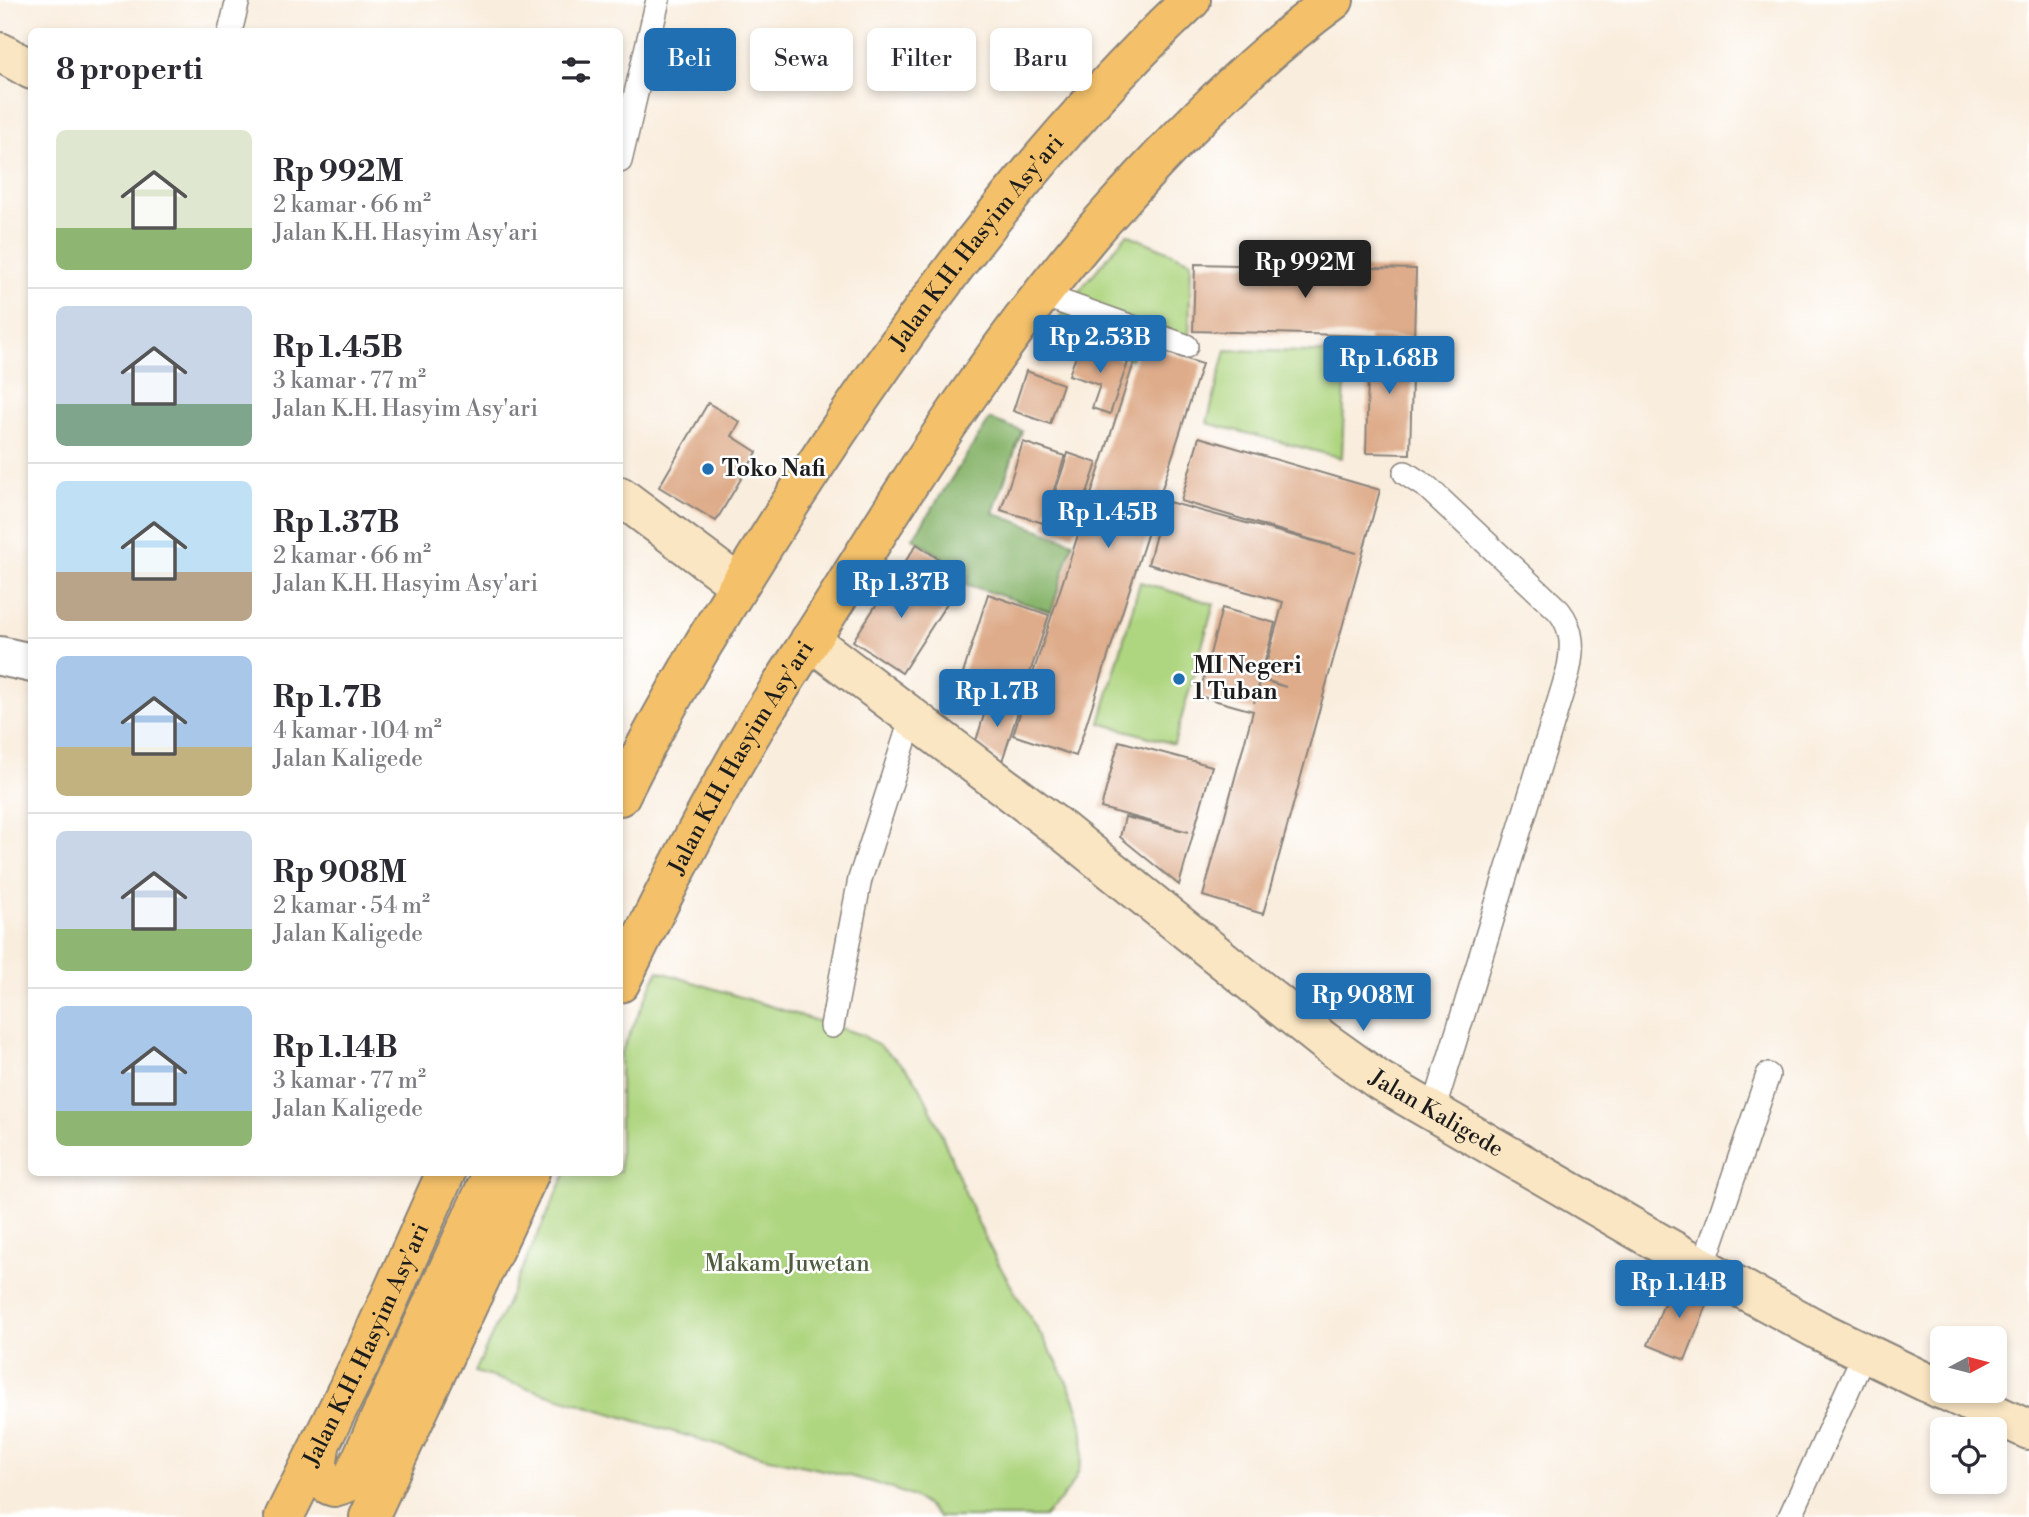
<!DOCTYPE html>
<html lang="id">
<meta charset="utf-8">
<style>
body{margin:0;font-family:"Libre Bodoni",serif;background:#f7f7f7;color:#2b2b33;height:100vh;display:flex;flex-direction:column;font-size:26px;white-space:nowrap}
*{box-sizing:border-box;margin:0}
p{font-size:23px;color:#7c7c81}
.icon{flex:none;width:38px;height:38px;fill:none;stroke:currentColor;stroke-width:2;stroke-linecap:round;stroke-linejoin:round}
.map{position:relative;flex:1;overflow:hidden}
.panel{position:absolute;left:28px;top:28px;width:595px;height:1148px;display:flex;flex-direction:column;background:#fff;border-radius:10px;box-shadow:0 4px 10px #0003}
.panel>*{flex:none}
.banner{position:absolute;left:644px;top:28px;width:665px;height:63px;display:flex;gap:14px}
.needle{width:46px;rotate:83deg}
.buttons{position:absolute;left:1930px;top:1326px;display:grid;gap:14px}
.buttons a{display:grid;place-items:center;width:77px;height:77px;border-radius:10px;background:#fff;box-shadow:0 4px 10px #0003;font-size:35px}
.price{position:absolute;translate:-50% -60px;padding:0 16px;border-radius:7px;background:#1f6fb2;color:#fff;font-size:23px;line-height:46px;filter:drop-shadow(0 2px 4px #0008)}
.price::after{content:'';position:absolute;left:50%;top:42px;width:21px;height:16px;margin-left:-10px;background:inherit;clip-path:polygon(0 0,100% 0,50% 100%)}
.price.active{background:#222;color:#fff}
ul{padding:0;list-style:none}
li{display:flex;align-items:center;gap:21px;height:175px;padding:0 28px}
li+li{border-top:2px solid #e1e1e2}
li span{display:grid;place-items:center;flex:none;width:196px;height:140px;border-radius:10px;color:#555}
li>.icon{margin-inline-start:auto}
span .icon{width:84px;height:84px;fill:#fffc;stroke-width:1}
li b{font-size:30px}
h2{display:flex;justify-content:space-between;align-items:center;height:84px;padding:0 28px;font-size:30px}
.chip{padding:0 24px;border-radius:10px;background:#fff;box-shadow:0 4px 10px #0003;font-size:24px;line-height:63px}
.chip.active{background:#1f6fb2;color:#fff}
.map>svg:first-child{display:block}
.green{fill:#aed57f;stroke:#65784e;stroke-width:2}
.forest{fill:#8ab66e;stroke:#536945;stroke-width:2}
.building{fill:#deac8a}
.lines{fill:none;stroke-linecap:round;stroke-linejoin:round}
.lane-casing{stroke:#8a847c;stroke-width:26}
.street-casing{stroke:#8a847c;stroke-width:42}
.secondary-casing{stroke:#8a847c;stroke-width:42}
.highway-casing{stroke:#8a847c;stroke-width:42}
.lane{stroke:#fff;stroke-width:23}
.street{stroke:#fff;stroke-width:38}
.secondary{stroke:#fbe6c3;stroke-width:38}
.highway{stroke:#f4c16a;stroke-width:38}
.poi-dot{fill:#1f6fb2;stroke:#fff;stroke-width:2.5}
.labels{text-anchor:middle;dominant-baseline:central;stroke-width:5;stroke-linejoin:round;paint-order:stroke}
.street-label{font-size:23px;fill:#1c1c1c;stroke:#fff}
.poi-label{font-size:23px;font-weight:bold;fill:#1c1c1c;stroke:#fff;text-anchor:start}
.park-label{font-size:23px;fill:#4f5d3f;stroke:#fff}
</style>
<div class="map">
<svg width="2029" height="1517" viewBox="0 0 2029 1517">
<rect width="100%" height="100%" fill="#fff"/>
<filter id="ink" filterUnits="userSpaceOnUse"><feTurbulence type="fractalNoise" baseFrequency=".0143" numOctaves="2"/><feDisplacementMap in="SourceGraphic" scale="14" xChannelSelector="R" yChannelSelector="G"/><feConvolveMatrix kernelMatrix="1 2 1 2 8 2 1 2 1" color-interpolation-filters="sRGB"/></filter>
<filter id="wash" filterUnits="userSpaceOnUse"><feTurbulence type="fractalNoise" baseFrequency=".00686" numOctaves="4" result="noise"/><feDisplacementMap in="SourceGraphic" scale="28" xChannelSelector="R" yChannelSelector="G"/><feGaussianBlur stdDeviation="1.57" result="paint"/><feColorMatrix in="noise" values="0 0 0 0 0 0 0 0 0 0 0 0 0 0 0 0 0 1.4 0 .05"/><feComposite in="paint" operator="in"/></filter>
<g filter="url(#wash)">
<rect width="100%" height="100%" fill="#f9eddd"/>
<!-- green -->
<g class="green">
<polygon points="1127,234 1191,261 1189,336 1138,340 1131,359 1051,329 1084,285"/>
<polygon points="1226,350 1346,353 1342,458 1207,423"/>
<polygon points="1140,582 1214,604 1174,744 1100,723"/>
<path d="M658 971 862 1035C882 1047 900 1060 915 1079 923 1090 928 1104 934 1117 950 1153 963 1189 979 1225 1001 1274 1032 1318 1058 1364 1069 1386 1081 1409 1083 1434 1086 1472 1070 1492 1044 1517H938C928 1505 918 1498 903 1493 855 1474 803 1467 753 1454 660 1430 568 1400 475 1372L566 1173 620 1172V1055Z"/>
</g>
<!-- forest -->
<polygon class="forest" points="990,419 1022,431 993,513 1073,542 1051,612 965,584 969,576 913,538"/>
<g id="blocks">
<!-- building -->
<g class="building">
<polygon points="1195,264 1416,269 1414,337 1193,331"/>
<polygon points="1369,337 1413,339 1410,454 1366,453"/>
<polygon points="1140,344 1202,364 1076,756 1013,735"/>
<polygon points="1080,345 1128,362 1110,414 1092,408 1100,385 1069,375"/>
<polygon points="1026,371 1063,384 1050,424 1013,411"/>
<polygon points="708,403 740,422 732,436 757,452 716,521 659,487"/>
<polygon points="1199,437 1380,490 1263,914 1203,896 1253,711 1199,696 1222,608 1275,623 1254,703 1261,680 1286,687 1262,679 1283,602 1148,564 1165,501 1357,553 1181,501"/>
<polygon points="1023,442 1065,456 1043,523 1001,510"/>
<polygon points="1068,453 1097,463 1073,535 1044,526"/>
<polygon points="917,544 953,569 938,592 901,568"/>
<polygon points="900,568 949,600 902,673 853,641"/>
<polygon points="988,594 1049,615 1020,703 960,683"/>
<polygon points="988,702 1018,712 1002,761 976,741"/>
<polygon points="1119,741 1212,766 1179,885 1120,837 1125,817 1189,832 1101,808"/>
<polygon points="1673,1280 1711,1295 1685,1360 1648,1345"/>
</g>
</g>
</g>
<g filter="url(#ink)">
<use href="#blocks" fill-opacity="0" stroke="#8a847c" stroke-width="2"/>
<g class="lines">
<!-- lane casing -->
<g class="lane-casing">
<g id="lane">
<polyline points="230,32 238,0"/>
<polyline points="620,161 658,0"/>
<polyline points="1042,295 1186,346"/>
<path d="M1405 473 1428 488 1559 611C1574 630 1573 649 1568 672L1433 1112"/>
<polyline points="832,1026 860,879 912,717"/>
<polyline points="1703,1267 1768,1075"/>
<polyline points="1790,1517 1865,1352"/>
</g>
</g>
<!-- street casing -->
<g class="street-casing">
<polyline id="street" points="0,656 32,663"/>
</g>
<!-- secondary casing -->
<g class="secondary-casing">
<g id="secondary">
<polyline points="0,52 32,70"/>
<polyline points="620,496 739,585"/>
<path id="s1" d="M810 640 1064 832 1324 1041 1380 1081 1656 1241 1748 1292 1820 1331 1942 1390"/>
<polyline points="1946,1391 2029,1430"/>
</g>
</g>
<!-- highway casing -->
<g class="highway-casing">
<g id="highway">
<path id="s2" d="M620 796C670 695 729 600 790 504 906 324 1035 148 1191 0"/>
<path id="s3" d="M620 983C662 896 706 810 755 727 784 680 815 634 844 587 919 465 998 343 1091 234 1107 215 1124 197 1140 179 1200 114 1263 52 1334 0"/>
<path d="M321 1441C318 1460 312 1480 334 1487L347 1483 353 1477 493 1172"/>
<path id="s4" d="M284 1517 364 1356 446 1172"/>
<polyline points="369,1517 530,1172"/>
</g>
</g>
<!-- lane -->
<use href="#lane" class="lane"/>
<!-- street -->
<use href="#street" class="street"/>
<!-- secondary -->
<use href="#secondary" class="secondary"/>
<!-- highway -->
<use href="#highway" class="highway"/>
</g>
</g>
<!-- markers -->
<g class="poi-dot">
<circle cx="708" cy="469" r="7"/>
<circle cx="1179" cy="679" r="7"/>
</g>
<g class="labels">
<!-- street labels -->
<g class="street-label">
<text stroke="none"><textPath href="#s2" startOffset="660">Jalan K.H. Hasyim Asy'ari</textPath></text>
<text stroke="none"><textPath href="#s3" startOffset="256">Jalan K.H. Hasyim Asy'ari</textPath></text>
<text stroke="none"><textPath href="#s1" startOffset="786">Jalan Kaligede</textPath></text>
<text stroke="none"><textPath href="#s4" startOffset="191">Jalan K.H. Hasyim Asy'ari</textPath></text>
</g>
<!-- poi labels -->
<g class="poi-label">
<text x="722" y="469">Toko Nafi</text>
<text x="1193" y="666">MI Negeri<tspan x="1193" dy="26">1 Tuban</tspan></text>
</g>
<!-- park labels -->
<g class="park-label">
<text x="787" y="1264">Makam Juwetan</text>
</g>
</g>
</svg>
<div class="buttons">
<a><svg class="needle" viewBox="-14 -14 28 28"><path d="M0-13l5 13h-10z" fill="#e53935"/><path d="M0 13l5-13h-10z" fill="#7c7c81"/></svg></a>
<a><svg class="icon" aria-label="locate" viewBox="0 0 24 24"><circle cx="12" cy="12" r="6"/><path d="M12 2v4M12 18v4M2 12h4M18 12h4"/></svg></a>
</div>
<b class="price active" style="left:1305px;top:300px">Rp 992M</b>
<b class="price" style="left:1100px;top:375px">Rp 2.53B</b>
<b class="price" style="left:1389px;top:396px">Rp 1.68B</b>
<b class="price" style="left:1108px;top:550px">Rp 1.45B</b>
<b class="price" style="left:901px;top:620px">Rp 1.37B</b>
<b class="price" style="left:997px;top:729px">Rp 1.7B</b>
<b class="price" style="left:1363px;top:1033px">Rp 908M</b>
<b class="price" style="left:1679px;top:1320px">Rp 1.14B</b>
<div class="banner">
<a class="chip active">Beli</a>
<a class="chip">Sewa</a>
<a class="chip">Filter</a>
<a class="chip">Baru</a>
</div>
<section class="panel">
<h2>8 properti<svg class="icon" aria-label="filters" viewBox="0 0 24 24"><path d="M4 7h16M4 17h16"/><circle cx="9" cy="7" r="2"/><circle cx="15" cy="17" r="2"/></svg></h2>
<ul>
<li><span style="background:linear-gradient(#dfe7d0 70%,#8fb573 0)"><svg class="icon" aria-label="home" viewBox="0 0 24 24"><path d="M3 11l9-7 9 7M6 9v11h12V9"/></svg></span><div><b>Rp 992M</b><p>2 kamar · 66 m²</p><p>Jalan K.H. Hasyim Asy'ari</p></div></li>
<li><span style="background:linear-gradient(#c9d6e8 70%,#7fa58c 0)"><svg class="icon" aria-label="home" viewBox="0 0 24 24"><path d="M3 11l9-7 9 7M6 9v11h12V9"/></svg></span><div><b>Rp 1.45B</b><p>3 kamar · 77 m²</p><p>Jalan K.H. Hasyim Asy'ari</p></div></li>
<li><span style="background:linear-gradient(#bfe0f5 65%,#b9a48a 0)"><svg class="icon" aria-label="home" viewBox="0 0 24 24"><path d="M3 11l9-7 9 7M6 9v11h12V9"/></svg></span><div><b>Rp 1.37B</b><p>2 kamar · 66 m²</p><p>Jalan K.H. Hasyim Asy'ari</p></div></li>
<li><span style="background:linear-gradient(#a9c7e8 65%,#c2b280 0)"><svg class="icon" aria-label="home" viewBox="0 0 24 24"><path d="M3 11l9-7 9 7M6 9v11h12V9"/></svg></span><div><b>Rp 1.7B</b><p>4 kamar · 104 m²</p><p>Jalan Kaligede</p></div></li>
<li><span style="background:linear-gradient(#c9d6e8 70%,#8fb573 0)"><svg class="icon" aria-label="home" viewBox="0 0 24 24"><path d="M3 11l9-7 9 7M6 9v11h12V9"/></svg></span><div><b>Rp 908M</b><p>2 kamar · 54 m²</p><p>Jalan Kaligede</p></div></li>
<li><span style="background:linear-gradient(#a9c7e8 75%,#8fb573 0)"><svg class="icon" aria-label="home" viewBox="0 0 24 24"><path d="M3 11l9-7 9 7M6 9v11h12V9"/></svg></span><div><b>Rp 1.14B</b><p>3 kamar · 77 m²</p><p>Jalan Kaligede</p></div></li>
</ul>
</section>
</div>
